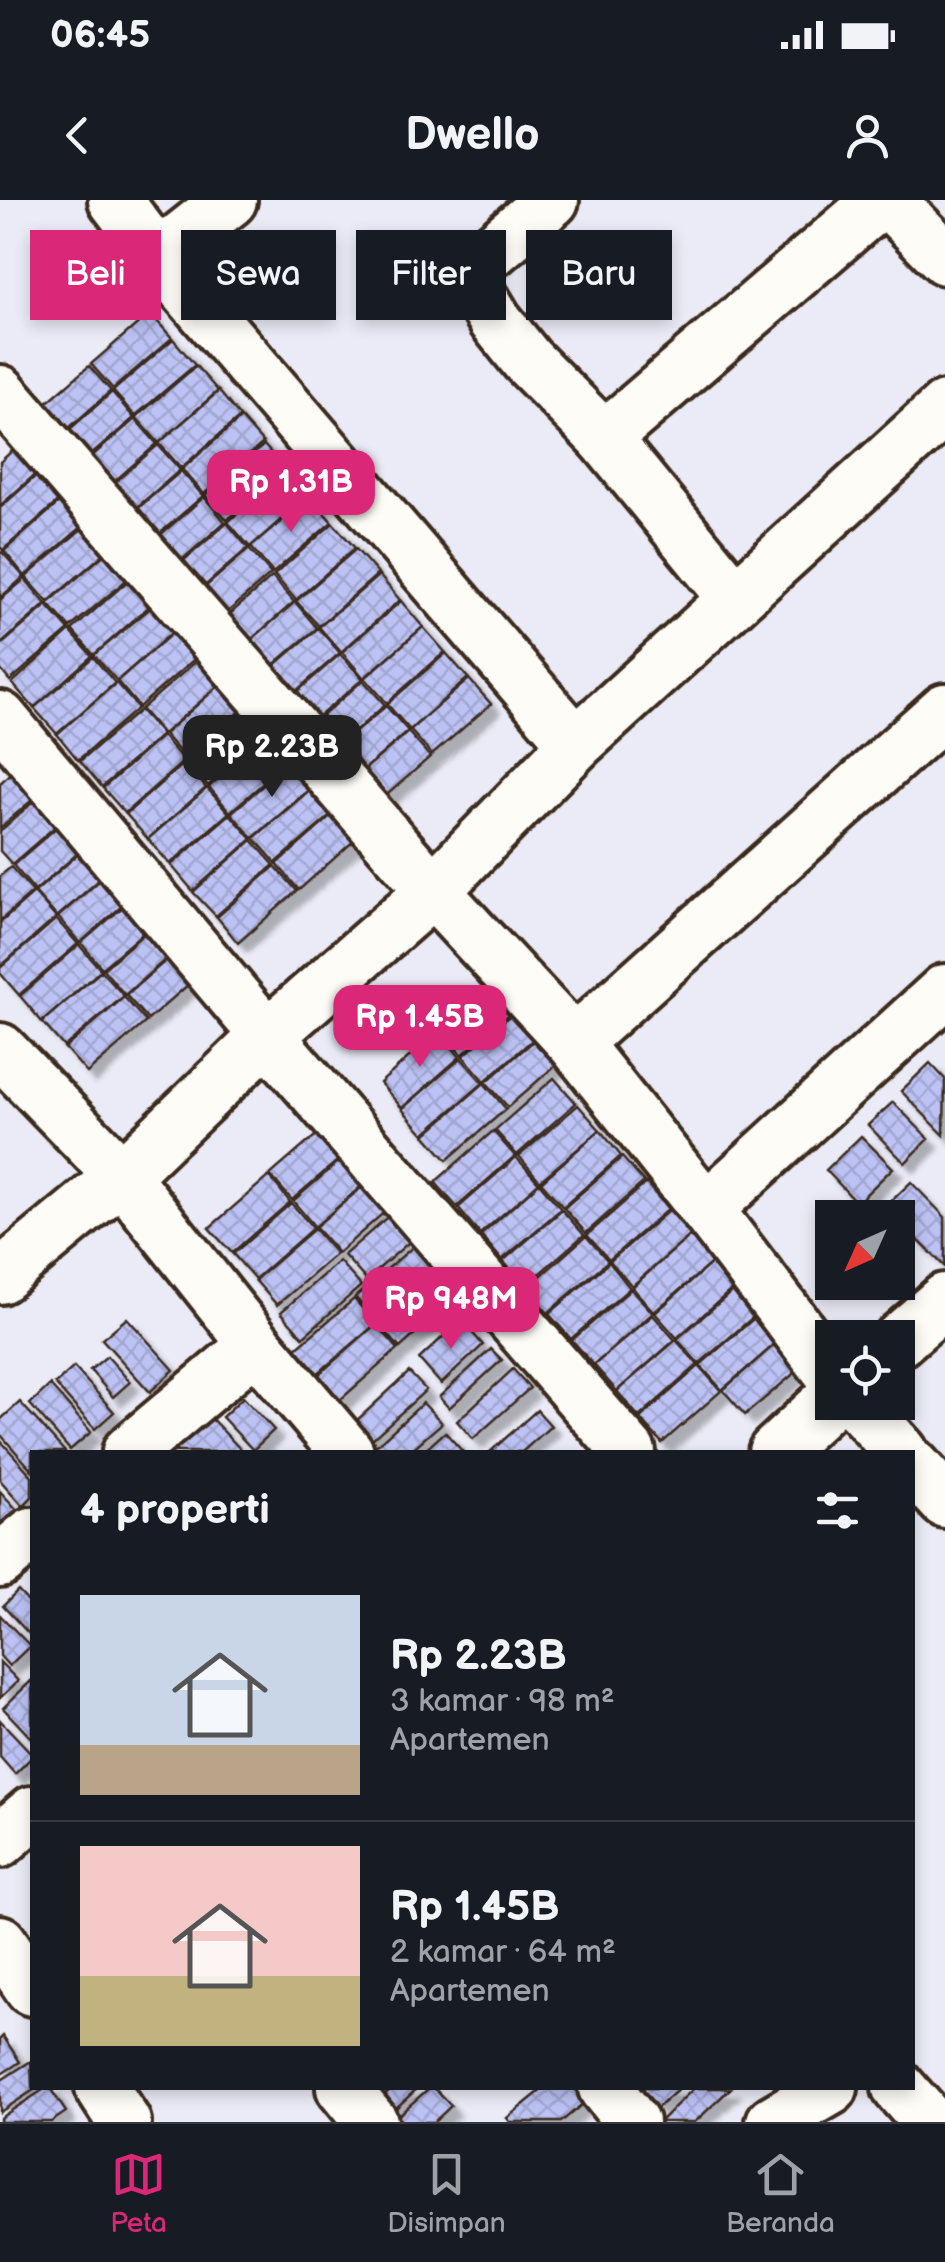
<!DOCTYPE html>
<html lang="id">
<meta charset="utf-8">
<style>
body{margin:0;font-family:"Balsamiq Sans",sans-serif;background:#242831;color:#f1f3f6;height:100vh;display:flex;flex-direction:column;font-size:38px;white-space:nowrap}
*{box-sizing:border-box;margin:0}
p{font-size:32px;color:#9ea1a6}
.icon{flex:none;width:55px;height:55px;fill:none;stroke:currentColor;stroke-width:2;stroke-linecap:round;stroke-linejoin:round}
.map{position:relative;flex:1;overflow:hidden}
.side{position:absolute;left:30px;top:1250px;width:885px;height:640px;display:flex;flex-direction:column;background:#171b24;border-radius:0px;box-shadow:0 5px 15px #0003}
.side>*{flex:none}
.banner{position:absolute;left:30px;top:30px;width:885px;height:90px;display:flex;gap:20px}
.needle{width:65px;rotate:225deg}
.tools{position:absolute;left:815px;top:1000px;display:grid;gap:20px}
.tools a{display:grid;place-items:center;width:100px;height:100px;border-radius:0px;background:#171b24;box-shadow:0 5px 15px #0003;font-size:50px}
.price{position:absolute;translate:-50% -85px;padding:0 22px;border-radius:20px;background:#db2777;color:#fff;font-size:32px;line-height:65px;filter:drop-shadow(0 2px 5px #0008)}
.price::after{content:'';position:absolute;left:50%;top:60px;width:30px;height:22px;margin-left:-15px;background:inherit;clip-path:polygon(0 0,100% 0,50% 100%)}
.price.current{background:#222;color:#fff}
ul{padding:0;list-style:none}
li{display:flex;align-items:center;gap:30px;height:250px;padding:0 50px}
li+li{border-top:2px solid #363941}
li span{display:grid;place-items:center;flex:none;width:280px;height:200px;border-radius:0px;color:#555}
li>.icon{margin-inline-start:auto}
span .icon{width:120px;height:120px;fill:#fffc;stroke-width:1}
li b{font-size:42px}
h2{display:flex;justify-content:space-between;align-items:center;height:120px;padding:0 50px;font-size:42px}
.tag{padding:0 35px;border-radius:0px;background:#171b24;box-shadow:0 5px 15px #0003;font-size:35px;line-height:90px}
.tag.current{background:#db2777;color:#fff}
.status{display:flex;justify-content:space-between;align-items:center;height:70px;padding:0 50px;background:#171b24;direction:ltr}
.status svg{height:28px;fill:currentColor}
header{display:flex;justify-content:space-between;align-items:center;height:130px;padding:0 50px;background:#171b24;font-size:45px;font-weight:700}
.dock{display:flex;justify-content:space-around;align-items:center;height:140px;border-top:2px solid #363941;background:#171b24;font-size:28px;color:#9ea1a6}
.dock a{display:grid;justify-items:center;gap:5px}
.dock .current{color:#db2777}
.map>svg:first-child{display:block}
.building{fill:url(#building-cross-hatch);stroke:#3b2a1e;stroke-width:2.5;filter:url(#shadow)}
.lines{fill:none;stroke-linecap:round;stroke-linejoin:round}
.minor-casing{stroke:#3b2a1e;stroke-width:60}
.minor{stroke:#fdfcf7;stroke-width:52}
</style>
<div class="status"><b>06:45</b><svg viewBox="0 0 49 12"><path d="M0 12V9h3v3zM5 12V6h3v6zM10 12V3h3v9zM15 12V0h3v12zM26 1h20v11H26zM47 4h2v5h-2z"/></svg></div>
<header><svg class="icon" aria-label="back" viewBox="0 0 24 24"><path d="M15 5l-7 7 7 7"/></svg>Dwello<svg class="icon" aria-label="person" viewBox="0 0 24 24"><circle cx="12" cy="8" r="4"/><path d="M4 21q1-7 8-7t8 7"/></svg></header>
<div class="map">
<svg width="945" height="1922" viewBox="0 0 945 1922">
<defs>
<pattern id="building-cross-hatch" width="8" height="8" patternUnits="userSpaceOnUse" patternTransform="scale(2.5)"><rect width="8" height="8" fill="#bcc2f4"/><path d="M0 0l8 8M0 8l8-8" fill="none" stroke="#a2a7d1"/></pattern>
<filter id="shadow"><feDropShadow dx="9" dy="9" stdDeviation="2.5" flood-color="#0004"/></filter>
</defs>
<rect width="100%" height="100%" fill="#eaebf6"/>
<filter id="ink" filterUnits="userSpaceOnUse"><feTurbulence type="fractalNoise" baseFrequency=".01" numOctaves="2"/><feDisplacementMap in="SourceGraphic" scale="20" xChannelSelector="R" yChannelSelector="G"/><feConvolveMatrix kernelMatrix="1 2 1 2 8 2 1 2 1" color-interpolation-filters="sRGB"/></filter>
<g filter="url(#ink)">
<!-- building -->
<g class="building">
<polygon points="150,113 172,138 113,189 91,164"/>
<polygon points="173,139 195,165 135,216 113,191"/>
<polygon points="89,166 111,191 52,243 30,217"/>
<polygon points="196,166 218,191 159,243 136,217"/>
<polygon points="219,191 240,217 181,268 159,243"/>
<polygon points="112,192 134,218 75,269 53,244"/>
<polygon points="241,218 263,243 204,294 182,269"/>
<polygon points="135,219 157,244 99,295 76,270"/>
<polygon points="158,245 180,270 121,321 99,296"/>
<polygon points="264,245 286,270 227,320 205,295"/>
<polygon points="16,247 38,272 0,306 0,262"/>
<polygon points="287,270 309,295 250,347 228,322"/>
<polygon points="181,271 203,296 144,347 122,322"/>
<polygon points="39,273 61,299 3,350 0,347 0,308"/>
<polygon points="204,297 225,322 166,374 144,349"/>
<polygon points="310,297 332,322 273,373 251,347"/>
<polygon points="62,300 84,325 25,376 4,351"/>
<polygon points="227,323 248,348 189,400 167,375"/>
<polygon points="333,323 355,348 296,400 274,375"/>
<polygon points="85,326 107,351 48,402 26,377"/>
<polygon points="249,349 271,374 212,426 190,400"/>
<polygon points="356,349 378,374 319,426 296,401"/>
<polygon points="108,351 130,377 70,428 48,403"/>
<polygon points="2,352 24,377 0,398 0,354"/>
<polygon points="379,375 400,400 341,452 319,427"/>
<polygon points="272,377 294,402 236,453 214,428"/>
<polygon points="131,378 153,403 94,455 72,430"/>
<polygon points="25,379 46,404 0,445 0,400"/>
<polygon points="401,401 423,427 364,478 342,452"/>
<polygon points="295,402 317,428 258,478 236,453"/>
<polygon points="47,405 69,430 10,481 0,469 0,446"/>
<polygon points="154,405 176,429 117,481 94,455"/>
<polygon points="423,427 445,452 387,503 365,478"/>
<polygon points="318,428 340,453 281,504 259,479"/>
<polygon points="176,430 198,456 139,507 117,481"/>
<polygon points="70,431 92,456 34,508 12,483"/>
<polygon points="446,453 468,478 410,530 387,504"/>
<polygon points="340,454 363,479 303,530 282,505"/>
<polygon points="93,457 115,483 57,534 34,508"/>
<polygon points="200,458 222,483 163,534 141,509"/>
<polygon points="469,479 491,504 432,555 410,530"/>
<polygon points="363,480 385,505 326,557 304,532"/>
<polygon points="116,483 138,508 78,560 57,534"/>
<polygon points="222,483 244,508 186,559 164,534"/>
<polygon points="386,506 408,531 349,583 326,557"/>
<polygon points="245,509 267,534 208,586 186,561"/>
<polygon points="140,510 162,535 102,587 80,561"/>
<polygon points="408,532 430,557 371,609 349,583"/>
<polygon points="268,535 290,560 230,612 209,587"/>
<polygon points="162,536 184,561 125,613 103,588"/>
<polygon points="25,561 47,587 0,628 0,583"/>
<polygon points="291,561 313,586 253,638 231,613"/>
<polygon points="185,562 206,588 148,639 126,614"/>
<polygon points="313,587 335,612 276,663 254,638"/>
<polygon points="49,588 71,613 12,664 0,651 0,631"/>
<polygon points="207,588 229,613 170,664 148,639"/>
<polygon points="335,613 357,638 299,690 277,664"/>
<polygon points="72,614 94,639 35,691 13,665"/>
<polygon points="230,614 252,639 193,691 171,665"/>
<polygon points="94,640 116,665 57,717 35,692"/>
<polygon points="252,640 274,665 216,716 193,692"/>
<polygon points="117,665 139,691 80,743 58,717"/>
<polygon points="275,666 297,691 238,743 217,717"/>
<polygon points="11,667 33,692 0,721 0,676"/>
<polygon points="140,692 161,717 102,768 81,743"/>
<polygon points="34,693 56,718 0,767 0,723"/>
<polygon points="162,718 184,743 125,795 103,769"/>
<polygon points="56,719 78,744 19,795 0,773 0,768"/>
<polygon points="185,744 206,769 148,820 126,795"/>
<polygon points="79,745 101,770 42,822 20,796"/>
<polygon points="101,771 124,796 64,847 42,822"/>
<polygon points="499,778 521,804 462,855 440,830"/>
<polygon points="124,797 146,822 87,873 65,848"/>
<polygon points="522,805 544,830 485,881 463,856"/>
<polygon points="438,831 460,857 402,908 380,883"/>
<polygon points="545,831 566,856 508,907 486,882"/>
<polygon points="461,858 483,883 424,934 402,909"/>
<polygon points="930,863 945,879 944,935 901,891"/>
<polygon points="554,878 576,903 517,955 495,930"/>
<polygon points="484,883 506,909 447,960 425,935"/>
<polygon points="893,902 929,939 905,963 868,925"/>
<polygon points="578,905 600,930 540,981 519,956"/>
<polygon points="329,924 351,949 292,1000 270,975"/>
<polygon points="600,930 621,956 563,1007 541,982"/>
<polygon points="493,931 515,956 457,1007 435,982"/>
<polygon points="861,936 893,968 857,1003 826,970"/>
<polygon points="352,950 374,975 315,1027 293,1001"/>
<polygon points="516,957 539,983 480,1034 458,1008"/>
<polygon points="622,957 644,982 586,1033 564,1008"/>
<polygon points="269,976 290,1002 232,1053 209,1028"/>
<polygon points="375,976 397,1001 338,1053 315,1027"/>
<polygon points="911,982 945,1017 945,1067 885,1007"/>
<polygon points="539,983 561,1009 502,1060 481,1035"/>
<polygon points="646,983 668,1009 609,1060 587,1035"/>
<polygon points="291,1003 313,1028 255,1079 233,1054"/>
<polygon points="402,1004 424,1029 366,1080 344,1055"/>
<polygon points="562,1010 584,1035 525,1086 503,1061"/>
<polygon points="669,1010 691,1035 632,1086 610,1061"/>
<polygon points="314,1029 336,1054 277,1105 255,1080"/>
<polygon points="691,1035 714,1061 654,1112 632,1087"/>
<polygon points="586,1036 608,1061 548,1113 527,1088"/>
<polygon points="415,1045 436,1071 377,1122 355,1097"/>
<polygon points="339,1061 361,1086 303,1137 281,1112"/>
<polygon points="714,1061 736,1086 677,1138 655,1113"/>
<polygon points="609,1062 630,1088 571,1139 549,1114"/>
<polygon points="436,1071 458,1096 400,1148 378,1123"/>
<polygon points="736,1088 759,1112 699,1164 677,1139"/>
<polygon points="631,1089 653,1113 594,1165 572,1140"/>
<polygon points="354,1099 376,1124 316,1175 295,1149"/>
<polygon points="760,1113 781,1139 722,1190 700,1165"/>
<polygon points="653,1115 675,1140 617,1191 594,1165"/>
<polygon points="127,1118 174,1170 150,1192 102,1139"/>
<polygon points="461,1120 483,1145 441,1184 419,1159"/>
<polygon points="376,1124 398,1149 339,1201 317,1176"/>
<polygon points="781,1139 804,1165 745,1215 723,1190"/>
<polygon points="676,1140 698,1165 639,1217 617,1191"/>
<polygon points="491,1149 502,1160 449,1208 439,1197"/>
<polygon points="107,1156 130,1182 113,1197 90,1170"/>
<polygon points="699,1166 721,1191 662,1243 640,1218"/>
<polygon points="74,1167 114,1212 95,1229 55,1184"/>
<polygon points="513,1169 530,1188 473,1239 457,1221"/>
<polygon points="409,1172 426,1190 358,1252 341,1235"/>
<polygon points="50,1185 91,1232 70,1250 30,1204"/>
<polygon points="243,1197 274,1230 253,1250 222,1217"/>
<polygon points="20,1202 65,1252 32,1252 32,1270 0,1234 0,1220"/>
<polygon points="423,1203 442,1223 409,1252 369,1252"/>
<polygon points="537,1210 551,1226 522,1252 490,1252"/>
<polygon points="209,1216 243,1252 171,1252"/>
<polygon points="445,1232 463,1252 423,1252"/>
<polygon points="0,1240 32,1276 32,1297 23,1306 0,1280"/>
<polygon points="0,1291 17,1310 0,1326"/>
<polygon points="18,1391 32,1406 32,1437 3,1406"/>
<polygon points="0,1415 30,1446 9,1466 0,1456"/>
<polygon points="0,1462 18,1481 0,1498"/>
<polygon points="32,1480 32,1539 3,1508"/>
<polygon points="0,1520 32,1554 32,1557 15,1574 0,1557"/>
<polygon points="3,1836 20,1862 0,1875 0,1839"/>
<polygon points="31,1861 32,1888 37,1888 0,1912 0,1881"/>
<polygon points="46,1888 50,1888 66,1912 51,1922 0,1922 0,1918"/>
<polygon points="392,1888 418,1888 386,1917 374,1904"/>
<polygon points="429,1888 434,1888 451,1906 434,1922 391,1922"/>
<polygon points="544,1888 595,1888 598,1891 561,1922 510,1922 507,1918"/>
<polygon points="639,1888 680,1888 657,1908"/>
<polygon points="694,1888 731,1888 695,1922 659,1922"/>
</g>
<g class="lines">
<!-- minor casing -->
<g class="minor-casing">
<g id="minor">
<polyline points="115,0 158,57 576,544"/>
<polyline points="552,0 482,59 475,70 474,85 495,120 527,160 604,238 735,398"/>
<polyline points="888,0 945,58"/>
<polyline points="158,57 230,0"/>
<polyline points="0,192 433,691 574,843 706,1009 832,1174"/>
<polyline points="604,238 881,0"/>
<polyline points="0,518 267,836 629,1252"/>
<polyline points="574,843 945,510"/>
<polyline points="0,850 122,976 256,1145 347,1252"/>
<polyline points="706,1009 945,791"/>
<polyline points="0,1077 122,976 267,836 433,691 576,544 945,208"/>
<polyline points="898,1141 945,1100"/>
<polyline points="856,1202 901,1252"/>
<polyline points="129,1252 256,1145"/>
<polyline points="775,1252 832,1199"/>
<polyline points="912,1265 945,1301"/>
<polyline points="0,1361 32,1334"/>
<polyline points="0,1641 32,1613"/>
<polyline points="0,1742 32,1789"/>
<polyline points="102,1888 124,1922"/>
<polyline points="343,1888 371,1922"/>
<polyline points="605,1888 632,1922"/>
<polyline points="899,1888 929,1922"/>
<polyline points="773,1922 831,1888"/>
</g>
</g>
<!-- minor -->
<use href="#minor" class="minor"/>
</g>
</g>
</svg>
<div class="tools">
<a><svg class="needle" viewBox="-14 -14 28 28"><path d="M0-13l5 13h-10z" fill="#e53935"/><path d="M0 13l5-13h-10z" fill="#9ea1a6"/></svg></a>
<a><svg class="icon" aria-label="locate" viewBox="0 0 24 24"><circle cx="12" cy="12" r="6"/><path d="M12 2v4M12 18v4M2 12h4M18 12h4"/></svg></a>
</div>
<b class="price" style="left:291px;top:335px">Rp 1.31B</b>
<b class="price current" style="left:272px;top:600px">Rp 2.23B</b>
<b class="price" style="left:420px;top:870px">Rp 1.45B</b>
<b class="price" style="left:451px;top:1152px">Rp 948M</b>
<div class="banner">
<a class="tag current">Beli</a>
<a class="tag">Sewa</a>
<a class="tag">Filter</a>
<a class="tag">Baru</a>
</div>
<section class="side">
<h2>4 properti<svg class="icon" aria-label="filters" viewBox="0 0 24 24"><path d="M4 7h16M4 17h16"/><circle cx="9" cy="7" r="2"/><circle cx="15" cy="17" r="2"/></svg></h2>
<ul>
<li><span style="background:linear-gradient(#c9d6e8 75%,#b9a48a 0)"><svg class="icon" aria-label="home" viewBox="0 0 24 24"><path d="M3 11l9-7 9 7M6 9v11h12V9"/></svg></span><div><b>Rp 2.23B</b><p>3 kamar · 98 m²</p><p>Apartemen</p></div></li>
<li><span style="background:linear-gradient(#f6c9c9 65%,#c2b280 0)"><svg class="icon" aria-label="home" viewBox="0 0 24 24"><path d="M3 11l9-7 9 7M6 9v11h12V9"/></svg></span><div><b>Rp 1.45B</b><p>2 kamar · 64 m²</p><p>Apartemen</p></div></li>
</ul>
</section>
</div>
<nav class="dock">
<a class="current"><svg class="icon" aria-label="map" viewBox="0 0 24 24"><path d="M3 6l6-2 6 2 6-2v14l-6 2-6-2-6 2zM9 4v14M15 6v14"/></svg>Peta</a>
<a><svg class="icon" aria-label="saved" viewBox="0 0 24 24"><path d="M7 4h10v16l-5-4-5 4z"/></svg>Disimpan</a>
<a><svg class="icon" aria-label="home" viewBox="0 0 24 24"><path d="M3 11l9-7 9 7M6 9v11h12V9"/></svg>Beranda</a>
</nav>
